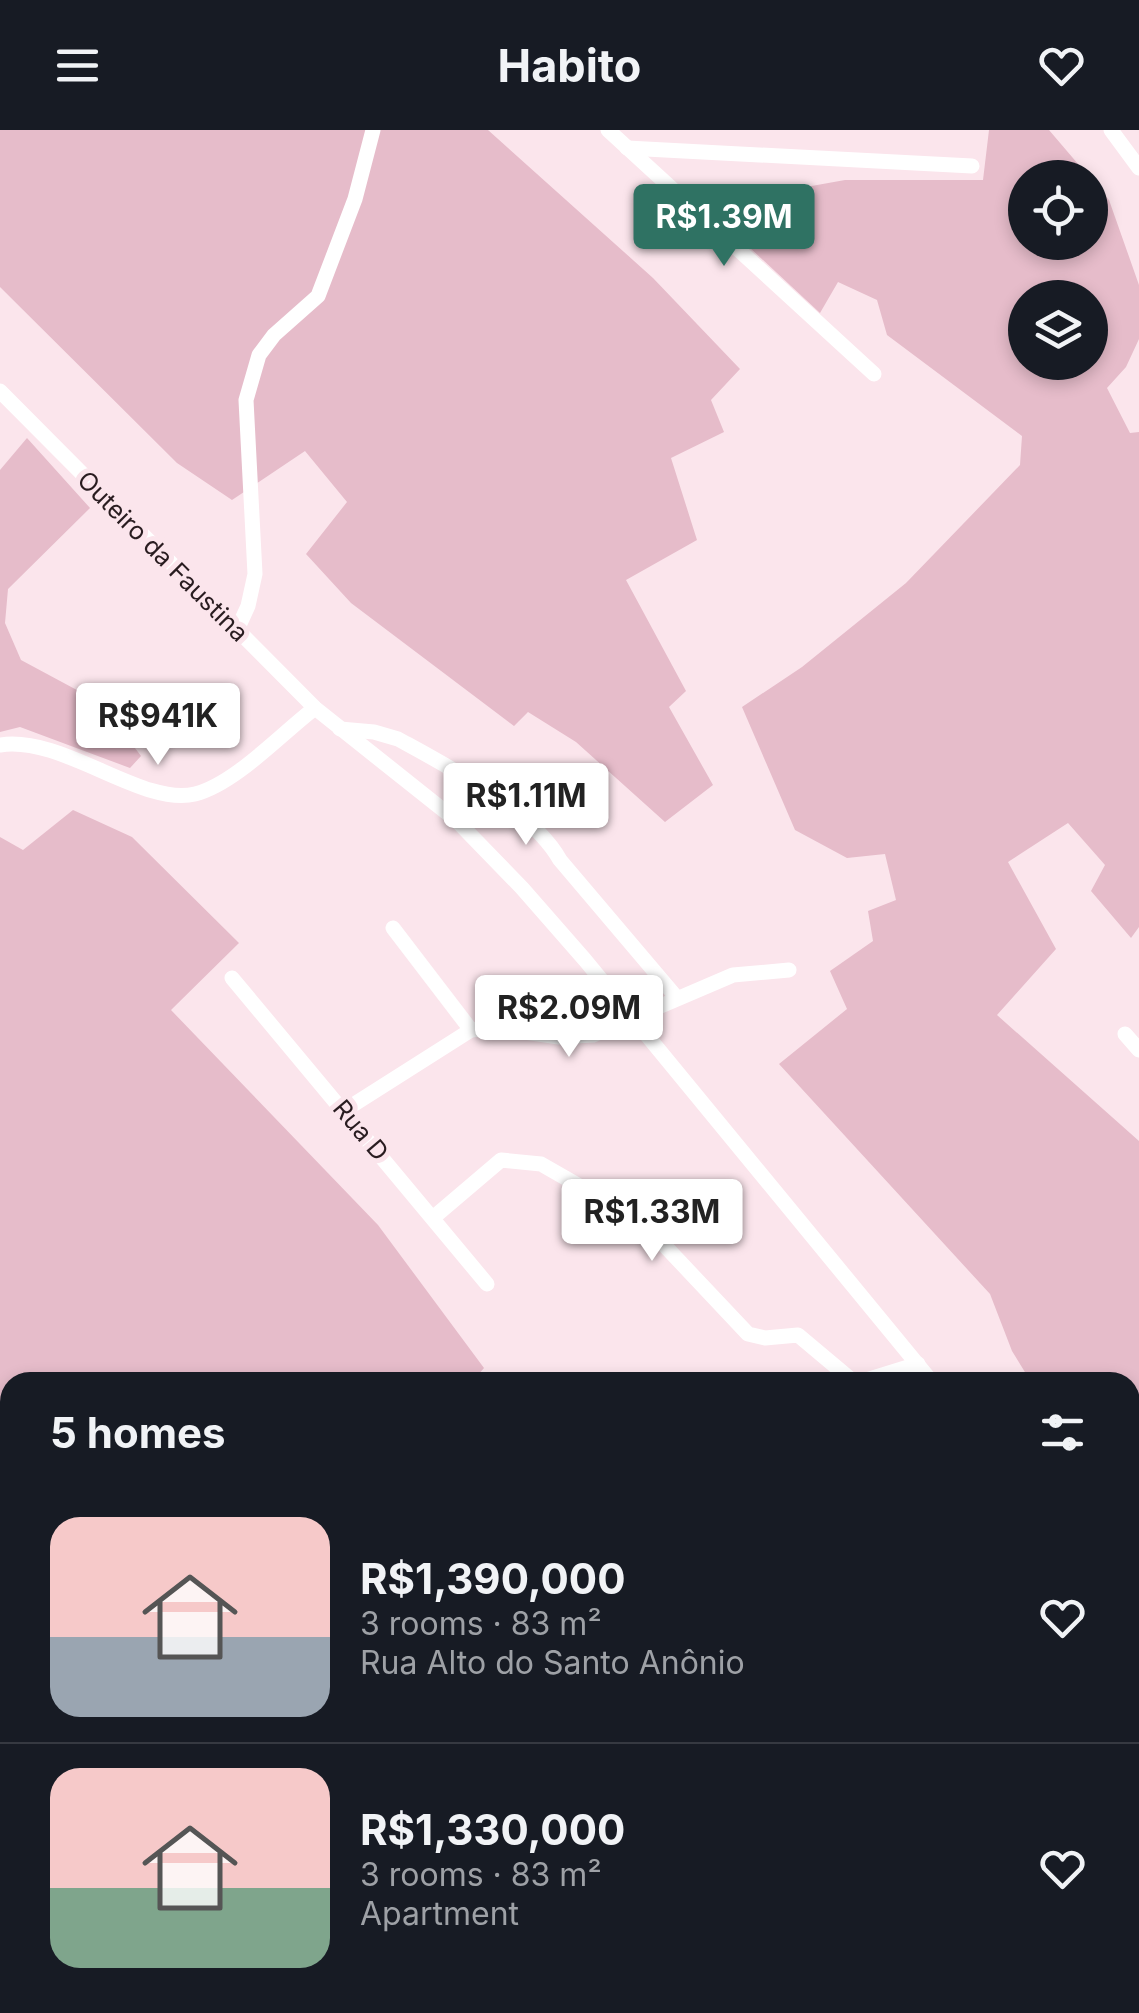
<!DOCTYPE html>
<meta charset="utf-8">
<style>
body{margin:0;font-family:Inter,sans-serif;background:#242831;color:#f1f3f6;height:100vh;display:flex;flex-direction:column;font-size:38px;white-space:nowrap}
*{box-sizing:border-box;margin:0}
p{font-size:32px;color:#9ea1a6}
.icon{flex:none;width:55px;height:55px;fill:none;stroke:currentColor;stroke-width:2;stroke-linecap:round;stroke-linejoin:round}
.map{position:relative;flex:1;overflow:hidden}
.drawer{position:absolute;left:0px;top:1242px;width:1140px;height:642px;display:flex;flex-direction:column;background:#171b24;border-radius:30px 30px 0 0;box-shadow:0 5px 15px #0003}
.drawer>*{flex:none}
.tools{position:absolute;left:1008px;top:30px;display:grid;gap:20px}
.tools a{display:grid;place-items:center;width:100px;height:100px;border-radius:50%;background:#171b24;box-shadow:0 5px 15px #0003;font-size:50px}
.price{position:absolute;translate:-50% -85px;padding:0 22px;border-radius:10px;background:#fff;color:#222;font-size:32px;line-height:65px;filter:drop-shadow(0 2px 5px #0008)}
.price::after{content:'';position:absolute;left:50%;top:60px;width:30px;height:22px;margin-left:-15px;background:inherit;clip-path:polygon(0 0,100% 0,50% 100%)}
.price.selected{background:#2f7263;color:#fff}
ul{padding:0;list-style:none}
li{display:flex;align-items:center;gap:30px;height:250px;padding:0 50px}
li+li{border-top:2px solid #363941}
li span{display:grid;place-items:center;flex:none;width:280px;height:200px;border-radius:30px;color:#555}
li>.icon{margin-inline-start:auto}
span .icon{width:120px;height:120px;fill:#fffc;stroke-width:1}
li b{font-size:42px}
h2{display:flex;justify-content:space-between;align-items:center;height:120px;padding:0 50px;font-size:42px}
header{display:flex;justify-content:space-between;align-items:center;height:130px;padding:0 50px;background:#171b24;font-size:45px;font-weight:700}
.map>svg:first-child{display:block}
.green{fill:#e6bcca;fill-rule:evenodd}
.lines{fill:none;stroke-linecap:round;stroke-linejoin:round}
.street{stroke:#fff;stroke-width:15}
.labels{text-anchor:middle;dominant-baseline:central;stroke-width:10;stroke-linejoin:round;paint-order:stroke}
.street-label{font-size:25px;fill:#291c20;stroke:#fbe5ec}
</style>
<header><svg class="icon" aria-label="menu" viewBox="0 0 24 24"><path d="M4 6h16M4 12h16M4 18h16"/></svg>Habito<svg class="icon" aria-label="heart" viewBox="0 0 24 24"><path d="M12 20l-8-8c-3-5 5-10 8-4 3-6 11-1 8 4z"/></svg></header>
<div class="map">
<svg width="1139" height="1883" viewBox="0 0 1139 1883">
<rect width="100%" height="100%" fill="#fbe5ec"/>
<!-- green -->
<g class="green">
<polygon points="0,0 488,0 653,148 740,239 711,270 724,302 671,328 697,410 626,450 686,561 669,577 713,655 665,692 576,612 528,582 514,596 351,473 306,424 347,372 305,321 232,370 177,333 0,157"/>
<path d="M989 0H1049L1090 48H1025V112H1090V48L1109 70 1139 155V209L1126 237 1107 258 1130 303 1139 302V797L1131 808 1091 761 1105 735 1068 693 1008 732 1056 819 997 885 1139 1011V1429L1130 1416V1252H1031L1012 1221 990 1164 779 934 847 879 830 841 873 811 868 781 896 770 885 724 847 728 795 700 742 577 802 537 906 453 1020 335 1022 306 887 205 877 170 838 152 820 183 721 91 742 56 806 57 845 50H983ZM1025 168H1090V232H1025Z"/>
<polygon points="27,308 90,378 8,459 5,493 21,530 101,573 141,626 130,638 20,597 0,602 0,340"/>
<polygon points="73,680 132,707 239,813 171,880 378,1095 484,1238 472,1252 10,1252 10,1360 0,1370 0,707 23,720"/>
<polygon points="1133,1625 1139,1631 1139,1859 1130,1850 1130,1626"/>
<polygon points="469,1875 840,1875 847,1883 465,1883"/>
</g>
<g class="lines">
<!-- street -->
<g class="street">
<polyline points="608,0 874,244"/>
<polyline points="1111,0 1139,38"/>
<polyline points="627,18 972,36"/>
<polyline points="0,261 315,578 457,691 522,758 585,830 932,1252"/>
<polyline points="237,500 248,476 255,444 246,270 259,225 274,205 318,166 355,69 373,0"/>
<path d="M340 599 374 602 398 609C449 637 532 680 560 730L677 868"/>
<path d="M0 615C63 605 142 677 195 664 235 654 282 603 315 578"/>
<polyline points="393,798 471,900"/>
<polyline points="232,848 487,1154"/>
<polyline points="1125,904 1139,920"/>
<polyline points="345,980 471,900 497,898 559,907 593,905 733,845 789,840"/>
<polyline points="434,1087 501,1030 541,1034 630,1085 649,1099 748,1204 765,1208 798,1205 854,1252"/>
<polyline points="860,1252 918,1234"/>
<polyline points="0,1515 10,1528"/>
<polyline points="1130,1531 1139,1541"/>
<polyline points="1130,1566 1139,1557"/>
<polyline points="0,1766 10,1776"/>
<polyline points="119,1875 126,1883"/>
<polyline points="302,1875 309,1883"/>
<polyline points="853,1875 860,1883"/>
</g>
</g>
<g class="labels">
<!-- street labels -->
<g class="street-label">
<text transform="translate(163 426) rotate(45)">Outeiro da Faustina</text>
<text transform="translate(361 1000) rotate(50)">Rua D</text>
</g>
</g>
</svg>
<div class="tools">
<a><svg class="icon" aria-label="locate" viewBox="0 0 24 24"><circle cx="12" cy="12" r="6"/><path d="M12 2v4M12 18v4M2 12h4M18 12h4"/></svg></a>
<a><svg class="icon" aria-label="layers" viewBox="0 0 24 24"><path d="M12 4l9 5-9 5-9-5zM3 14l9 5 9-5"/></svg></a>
</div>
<b class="price selected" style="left:724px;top:139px">R$1.39M</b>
<b class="price" style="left:158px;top:638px">R$941K</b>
<b class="price" style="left:526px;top:718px">R$1.11M</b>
<b class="price" style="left:569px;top:930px">R$2.09M</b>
<b class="price" style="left:652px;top:1134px">R$1.33M</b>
<section class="drawer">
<h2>5 homes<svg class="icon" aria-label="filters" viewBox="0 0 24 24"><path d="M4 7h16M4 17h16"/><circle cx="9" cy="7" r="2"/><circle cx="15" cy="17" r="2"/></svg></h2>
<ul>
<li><span style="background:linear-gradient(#f6c9c9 60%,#9aa5b1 0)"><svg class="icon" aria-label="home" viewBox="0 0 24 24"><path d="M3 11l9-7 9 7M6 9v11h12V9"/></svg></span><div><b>R$1,390,000</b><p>3 rooms · 83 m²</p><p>Rua Alto do Santo Anônio</p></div><svg class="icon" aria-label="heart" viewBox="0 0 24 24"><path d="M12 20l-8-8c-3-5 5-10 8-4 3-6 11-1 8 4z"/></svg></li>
<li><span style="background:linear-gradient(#f6c9c9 60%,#7fa58c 0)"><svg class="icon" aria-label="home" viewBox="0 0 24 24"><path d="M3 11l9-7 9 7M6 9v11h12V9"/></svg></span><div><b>R$1,330,000</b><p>3 rooms · 83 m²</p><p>Apartment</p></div><svg class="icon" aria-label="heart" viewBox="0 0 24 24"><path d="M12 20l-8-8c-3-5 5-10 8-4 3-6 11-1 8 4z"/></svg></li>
</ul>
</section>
</div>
